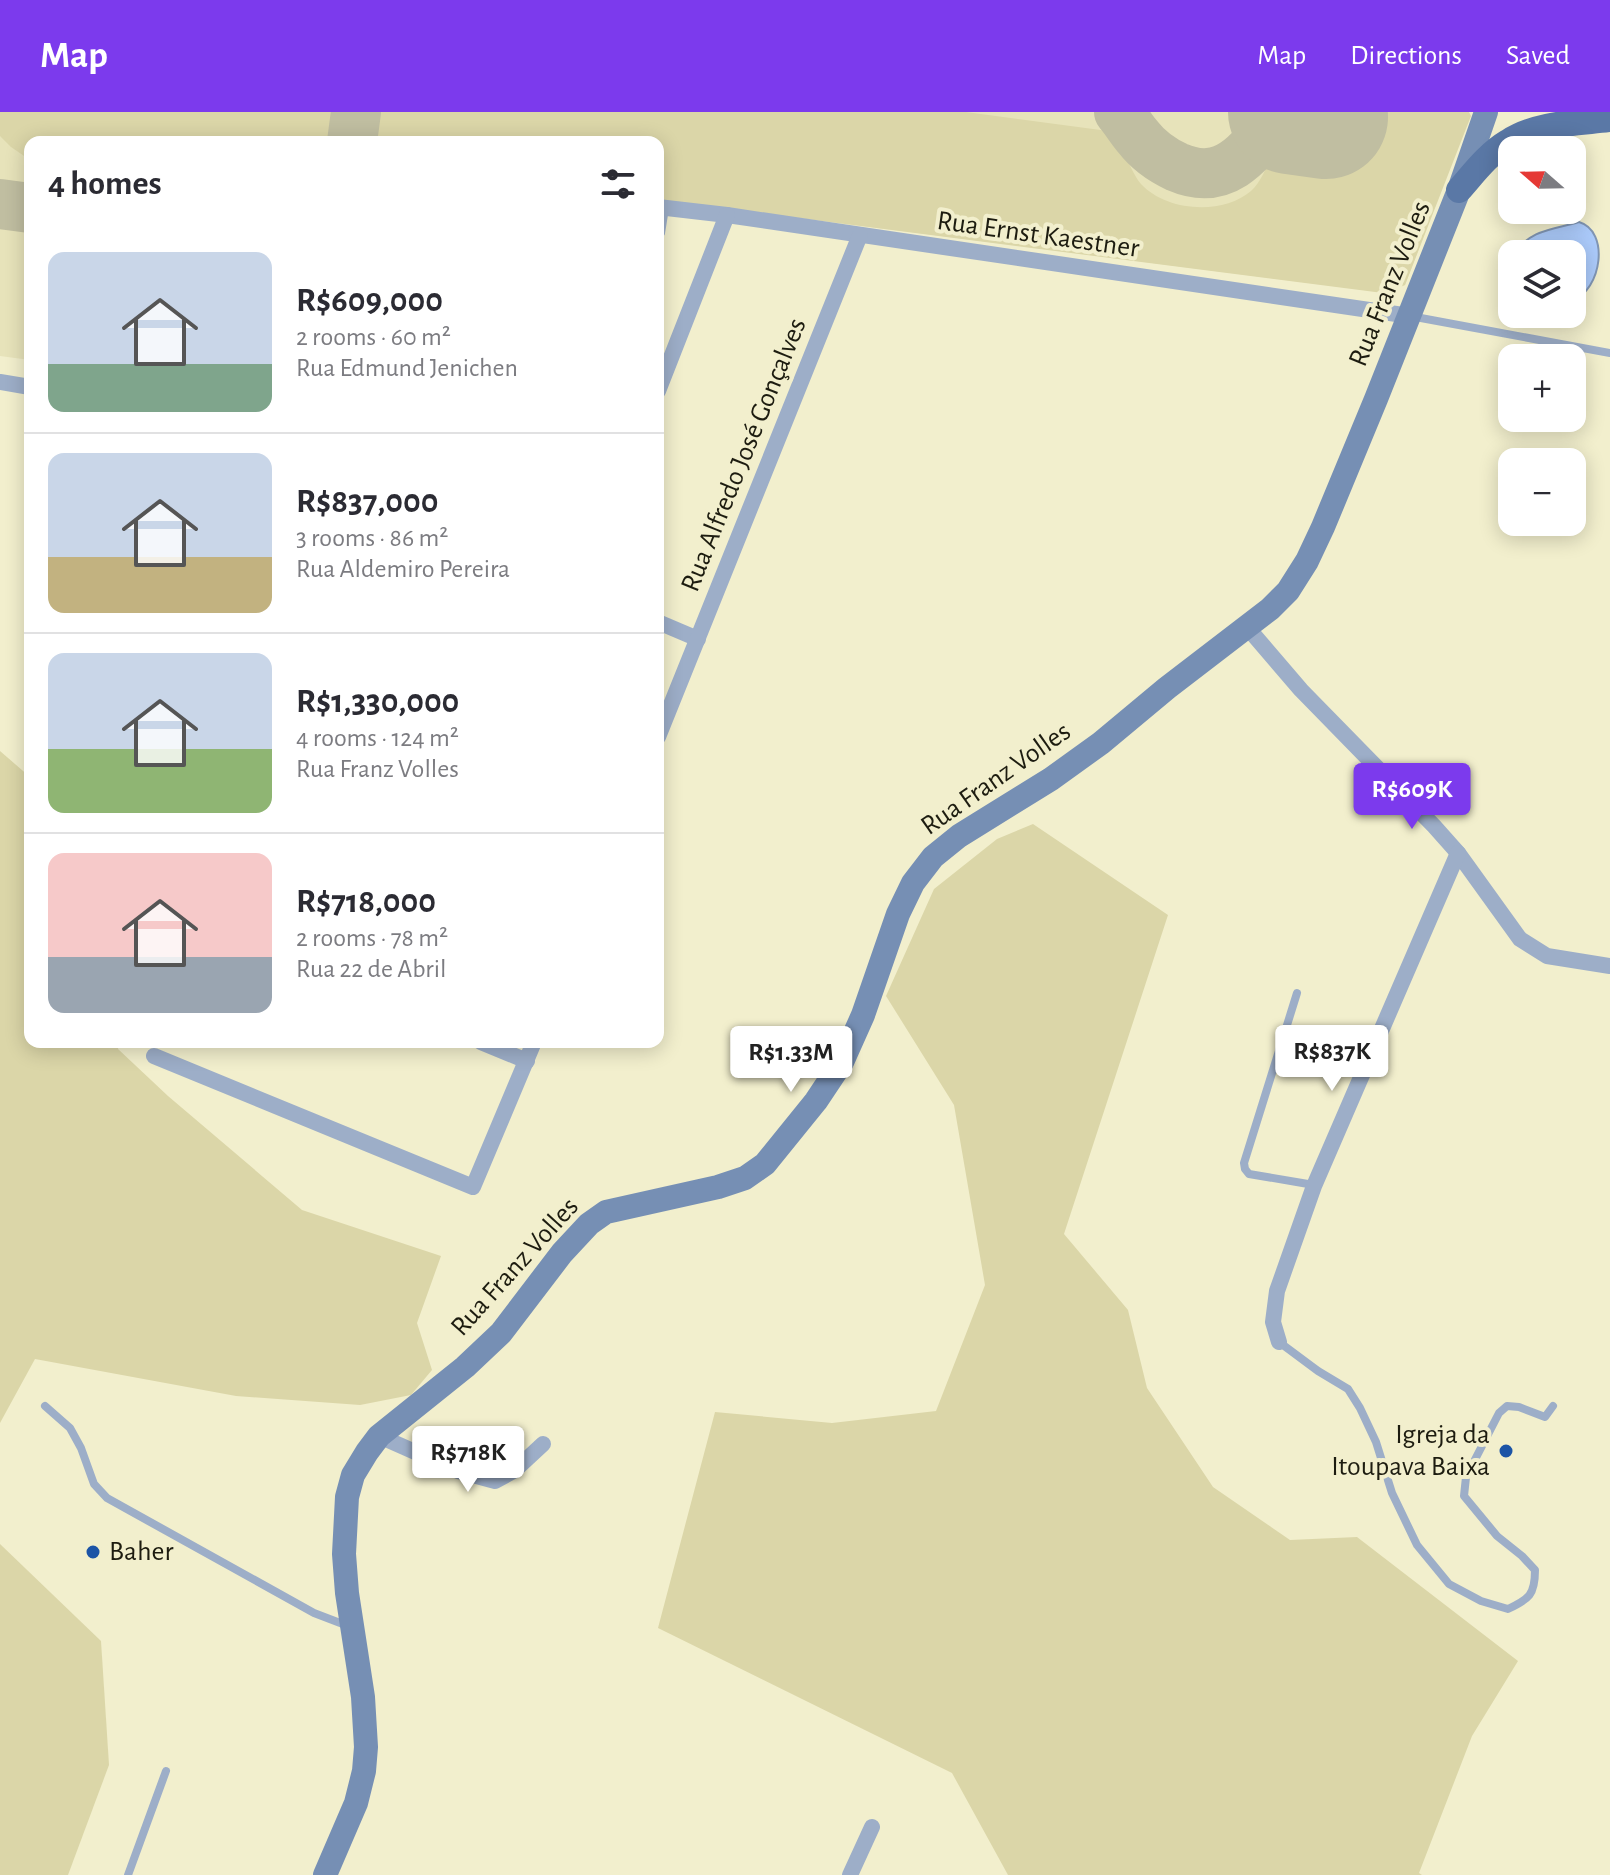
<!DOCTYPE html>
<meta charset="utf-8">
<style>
body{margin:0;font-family:"Alegreya Sans",sans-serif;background:#f7f7f7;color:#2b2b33;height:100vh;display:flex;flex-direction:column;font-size:30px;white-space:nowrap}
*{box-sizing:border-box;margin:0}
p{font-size:26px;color:#7c7c81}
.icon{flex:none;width:44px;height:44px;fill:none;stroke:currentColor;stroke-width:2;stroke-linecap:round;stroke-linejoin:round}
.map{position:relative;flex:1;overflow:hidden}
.sheet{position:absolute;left:24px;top:24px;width:640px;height:912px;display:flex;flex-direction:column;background:#fff;border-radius:16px;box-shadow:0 4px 20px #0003}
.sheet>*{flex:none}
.needle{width:52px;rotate:290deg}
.buttons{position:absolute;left:1498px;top:24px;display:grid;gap:16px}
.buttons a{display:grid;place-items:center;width:88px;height:88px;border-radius:16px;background:#fff;box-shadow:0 4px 20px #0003;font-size:40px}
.price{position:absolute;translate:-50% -68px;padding:0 18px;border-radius:8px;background:#fff;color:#222;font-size:26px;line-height:52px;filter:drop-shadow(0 2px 4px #0008)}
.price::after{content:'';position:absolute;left:50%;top:48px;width:24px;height:18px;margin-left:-12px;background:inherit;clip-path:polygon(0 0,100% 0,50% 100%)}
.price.active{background:#7c3aed;color:#fff}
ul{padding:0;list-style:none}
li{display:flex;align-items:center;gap:24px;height:200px;padding:0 24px}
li+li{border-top:2px solid #e1e1e2}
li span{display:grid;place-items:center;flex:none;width:224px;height:160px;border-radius:16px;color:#555}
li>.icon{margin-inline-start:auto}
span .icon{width:96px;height:96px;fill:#fffc;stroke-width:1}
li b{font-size:34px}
h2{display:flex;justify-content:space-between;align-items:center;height:96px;padding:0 24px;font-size:34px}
header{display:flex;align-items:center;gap:48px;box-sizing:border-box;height:112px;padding:0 40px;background:#7c3aed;color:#fff}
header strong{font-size:38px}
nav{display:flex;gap:44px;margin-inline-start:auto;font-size:28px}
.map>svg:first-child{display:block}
.built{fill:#e7e3ba}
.green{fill:#dbd6a8}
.water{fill:#accbfb;stroke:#8196b4;stroke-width:2}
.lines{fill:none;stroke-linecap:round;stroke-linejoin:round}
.taxiway{stroke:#c0bea1;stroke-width:50}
.runway{stroke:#c0bea1;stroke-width:124}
.lane{stroke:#9daec8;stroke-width:8}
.street{stroke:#9daec8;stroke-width:16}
.secondary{stroke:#768fb4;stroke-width:24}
.primary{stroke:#5a78a6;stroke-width:26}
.poi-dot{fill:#1c54a6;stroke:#f2efcd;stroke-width:3}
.labels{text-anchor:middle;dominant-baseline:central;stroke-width:8;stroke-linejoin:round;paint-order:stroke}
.street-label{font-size:28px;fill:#1d1c10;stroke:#f2efcd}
.poi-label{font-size:28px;fill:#1d1c10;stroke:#f2efcd;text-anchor:end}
</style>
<header>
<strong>Map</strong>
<nav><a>Map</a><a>Directions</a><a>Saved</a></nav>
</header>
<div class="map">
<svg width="1610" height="1763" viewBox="0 0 1610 1763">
<rect width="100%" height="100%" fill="#f2efcd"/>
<!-- built -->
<polygon class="built" points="0,0 1440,0 1464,19 1405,173 1388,181 658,88 658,30 30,30 30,248 0,244"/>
<!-- green -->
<g class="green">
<polygon points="0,0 335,0 332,30 30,30 30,48 11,35 0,24"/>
<path d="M378 0H966L1108 19C1125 33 1128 56 1141 72 1167 100 1223 103 1251 79 1262 69 1266 54 1274 42L1281 41 1330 47 1336 0H1469L1471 4 1405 173 1383 181 658 88V30H374Z"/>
<polygon points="0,639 30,665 30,930 119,930 118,937 168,984 302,1098 441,1144 417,1211 432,1258 411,1283 360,1293 236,1284 35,1247 0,1311"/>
<polygon points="1033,712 1168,803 1064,1122 1128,1198 1147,1276 1213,1375 1290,1428 1357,1425 1518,1549 1472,1624 1419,1761 1422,1763 1008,1763 952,1661 658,1516 715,1300 832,1311 936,1299 985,1173 954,993 886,884 934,777 997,727"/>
<polygon points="0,1432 101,1529 109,1653 68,1763 0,1763"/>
</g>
<!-- water -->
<path class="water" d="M1579 110C1610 119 1602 178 1572 189V142H1513C1532 117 1551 118 1579 110Z"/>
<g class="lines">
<!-- taxiway -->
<g class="taxiway">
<path d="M1119 0C1126 8 1131 17 1138 25 1148 38 1162 48 1177 55 1228 77 1253 36 1281 0"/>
<polyline points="352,30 356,0"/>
<polyline points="0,92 30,96"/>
</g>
<!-- runway -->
<polyline class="runway" points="1290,0 1326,5"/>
<!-- lane -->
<g class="lane">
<polyline points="658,126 661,121 665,96"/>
<polyline points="1410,204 1610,241"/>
<polyline points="1297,881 1244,1051 1245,1057 1249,1062 1314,1073"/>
<path d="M1279 1230 1318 1259 1348 1277 1360 1296 1376 1330 1392 1381 1417 1433 1449 1472 1481 1489 1508 1497C1529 1487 1535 1483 1535 1458L1522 1444 1497 1424 1464 1384 1466 1365 1499 1301 1507 1294 1519 1295 1545 1305 1553 1294"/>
<polyline points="45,1294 70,1316 81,1336 94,1372 107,1386 314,1501 348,1514"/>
<polyline points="128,1763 166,1659"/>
</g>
<!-- street -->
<g class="street">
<polyline points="658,95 727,103 1410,204"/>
<polyline points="0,270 30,275"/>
<polyline points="658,279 727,103"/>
<polyline points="658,510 698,527"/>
<polyline points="1247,515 1301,578 1434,714 1458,741 1520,827 1547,844 1610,854"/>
<polyline points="658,625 860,123"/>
<polyline points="481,930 527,949"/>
<polyline points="154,944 473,1075 534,930"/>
<polyline points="1279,1230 1273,1210 1277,1179 1314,1074 1458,741"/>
<polyline points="379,1324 458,1359 495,1369 515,1358 543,1332"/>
<polyline points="850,1763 872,1715"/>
</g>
<!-- secondary -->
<polyline class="secondary" points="325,1763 356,1691 364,1659 366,1635 363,1585 347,1481 344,1442 347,1385 353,1363 367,1340 379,1324 465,1255 501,1221 562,1141 589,1112 606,1100 718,1075 745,1066 765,1052 816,989 842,950 863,903 898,802 913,771 933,745 959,724 1051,667 1101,631 1167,576 1270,497 1288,479 1307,449 1323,415 1376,287 1459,78 1486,0"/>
<!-- primary -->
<path class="primary" d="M1459 78C1474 61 1488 42 1508 30 1537 11 1576 11 1610 7"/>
</g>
<!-- markers -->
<g class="poi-dot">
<circle cx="1506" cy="1339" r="8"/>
<circle cx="93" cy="1440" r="8"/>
</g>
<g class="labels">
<!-- street labels -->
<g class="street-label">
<text transform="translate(1038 123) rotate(8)">Rua Ernst Kaestner</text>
<text transform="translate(1390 172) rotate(-68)">Rua Franz Volles</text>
<text transform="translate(744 343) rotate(-68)">Rua Alfredo José Gonçalves</text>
<text transform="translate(996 667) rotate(-35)">Rua Franz Volles</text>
<text transform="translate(515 1155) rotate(-48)">Rua Franz Volles</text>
</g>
<!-- poi labels -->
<g class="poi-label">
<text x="1490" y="1323">Igreja da<tspan x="1490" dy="32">Itoupava Baixa</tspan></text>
<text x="109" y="1440" text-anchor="start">Baher</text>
</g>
</g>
</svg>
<div class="buttons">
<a><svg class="needle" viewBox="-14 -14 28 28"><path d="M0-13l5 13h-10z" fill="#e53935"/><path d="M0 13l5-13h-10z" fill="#7c7c81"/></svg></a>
<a><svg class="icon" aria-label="layers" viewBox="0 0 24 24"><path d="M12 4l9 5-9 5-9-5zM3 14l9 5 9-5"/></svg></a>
<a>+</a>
<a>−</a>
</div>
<b class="price active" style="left:1412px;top:719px">R$609K</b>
<b class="price" style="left:1332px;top:981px">R$837K</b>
<b class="price" style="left:791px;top:982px">R$1.33M</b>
<b class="price" style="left:468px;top:1382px">R$718K</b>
<section class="sheet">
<h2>4 homes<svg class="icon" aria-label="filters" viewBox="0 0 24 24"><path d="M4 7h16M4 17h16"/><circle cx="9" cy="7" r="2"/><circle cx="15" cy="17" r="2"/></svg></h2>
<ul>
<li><span style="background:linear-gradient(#c9d6e8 70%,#7fa58c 0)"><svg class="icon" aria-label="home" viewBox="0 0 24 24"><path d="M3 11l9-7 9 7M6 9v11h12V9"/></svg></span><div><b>R$609,000</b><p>2 rooms · 60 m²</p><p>Rua Edmund Jenichen</p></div></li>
<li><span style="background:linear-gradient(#c9d6e8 65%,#c2b280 0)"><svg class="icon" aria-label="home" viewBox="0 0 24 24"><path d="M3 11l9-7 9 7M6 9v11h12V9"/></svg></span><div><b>R$837,000</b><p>3 rooms · 86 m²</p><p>Rua Aldemiro Pereira</p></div></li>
<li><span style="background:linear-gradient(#c9d6e8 60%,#8fb573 0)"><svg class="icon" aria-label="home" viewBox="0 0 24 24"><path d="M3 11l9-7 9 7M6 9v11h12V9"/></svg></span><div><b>R$1,330,000</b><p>4 rooms · 124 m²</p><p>Rua Franz Volles</p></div></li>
<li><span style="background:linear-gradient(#f6c9c9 65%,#9aa5b1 0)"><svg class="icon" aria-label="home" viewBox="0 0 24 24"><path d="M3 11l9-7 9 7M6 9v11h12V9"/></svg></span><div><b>R$718,000</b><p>2 rooms · 78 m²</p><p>Rua 22 de Abril</p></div></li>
</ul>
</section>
</div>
